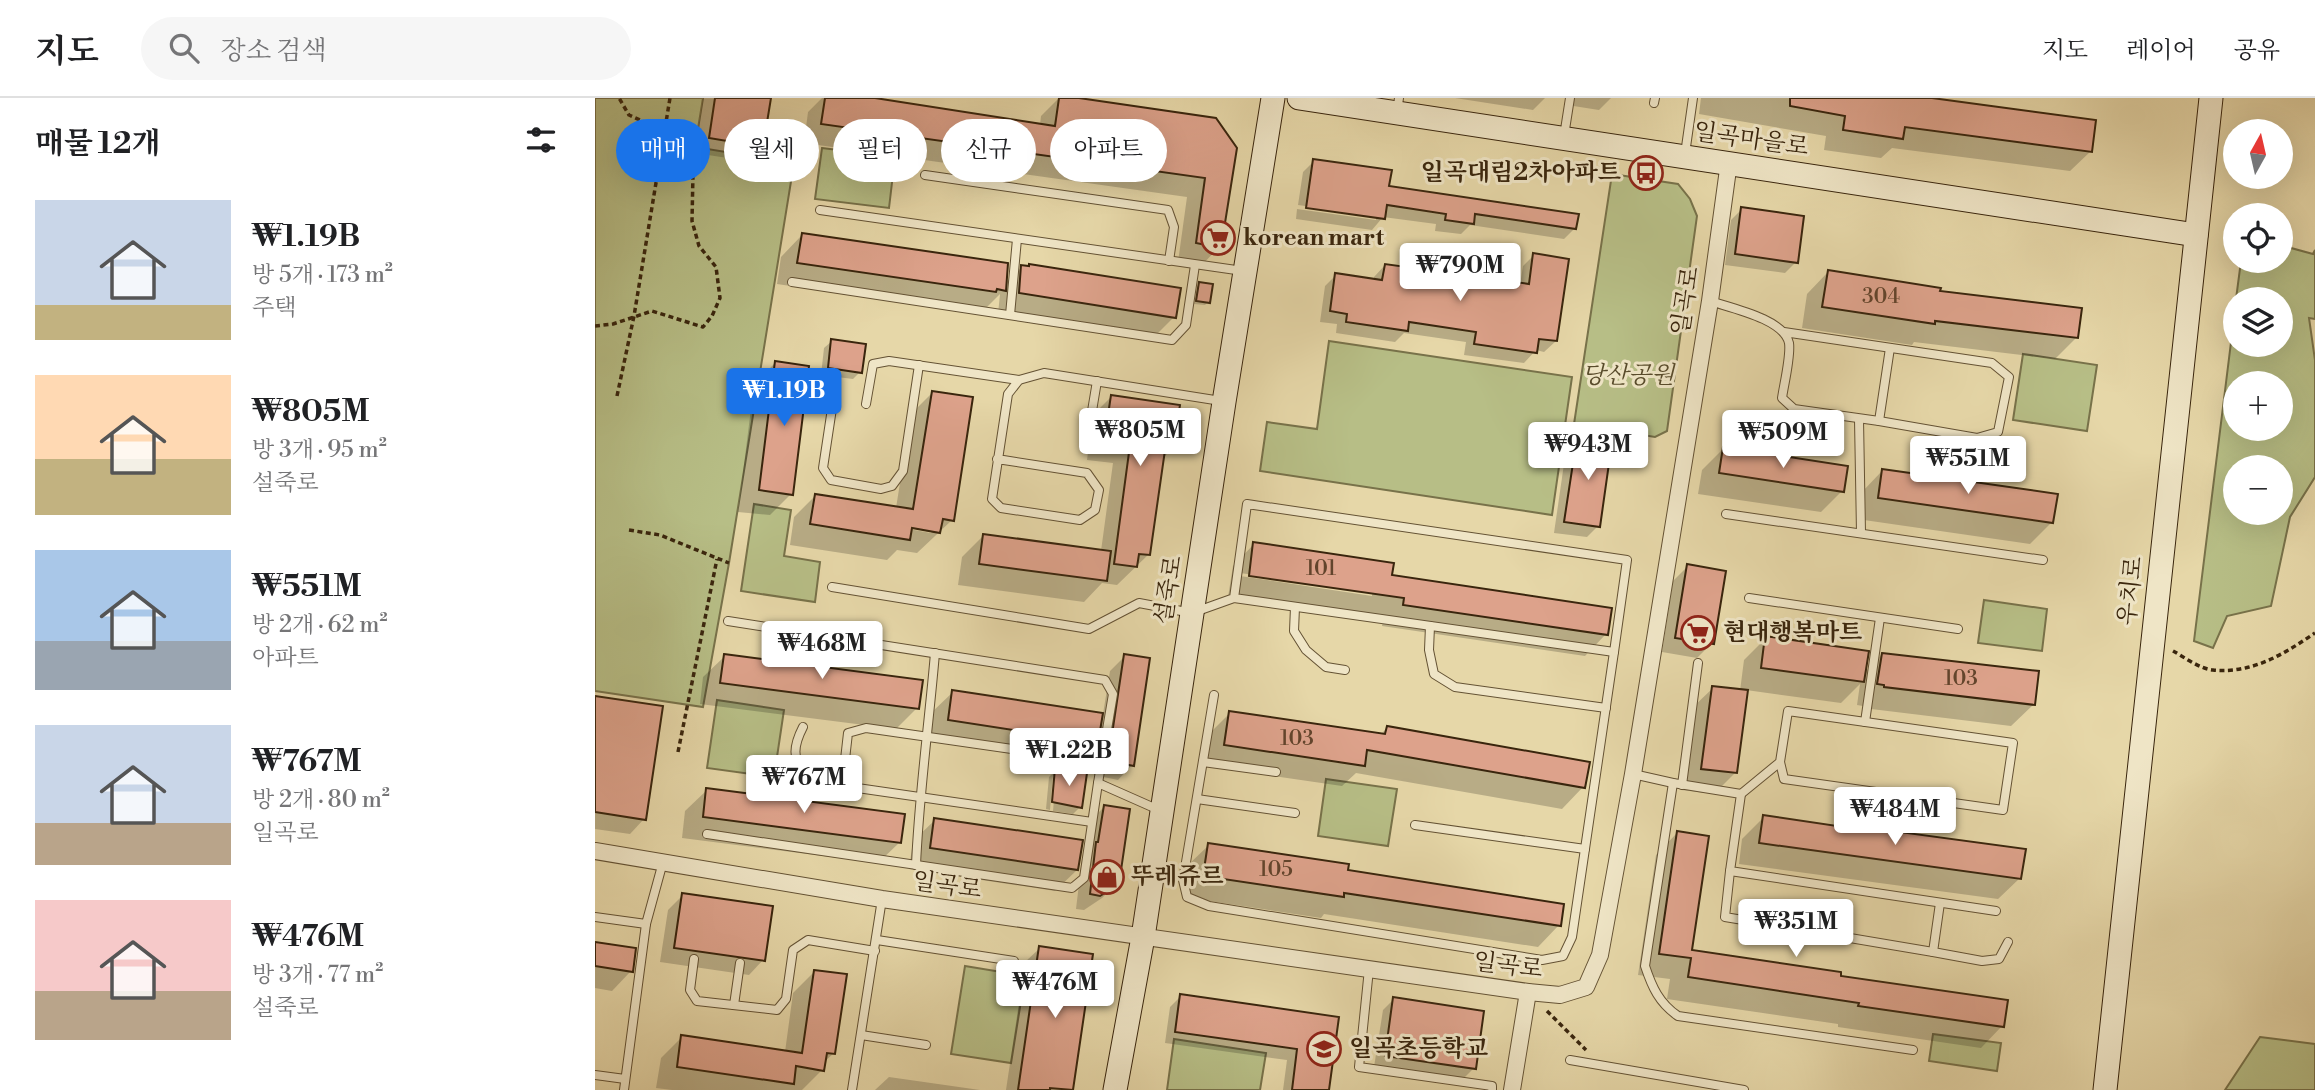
<!DOCTYPE html>
<html lang="ko">
<meta charset="utf-8">
<style>
body{margin:0;font-family:"Libre Bodoni","Noto Serif KR",serif;background:#f6f6f6;color:#202124;height:100vh;display:flex;flex-direction:column;font-size:26px;white-space:nowrap}
*{box-sizing:border-box;margin:0}
p{font-size:23px;color:#757577}
.icon{flex:none;width:38px;height:38px;fill:none;stroke:currentColor;stroke-width:2;stroke-linecap:round;stroke-linejoin:round}
.map{position:relative;flex:1;overflow:hidden}
.side{display:flex;flex-direction:column;background:#fff;width:595px}
.side>*{flex:none}
.hud{position:absolute;left:21px;top:21px;width:665px;height:63px;display:flex;gap:14px}
.needle{width:46px;rotate:8deg}
.tools{position:absolute;left:1628px;top:21px;display:grid;gap:14px}
.tools a{display:grid;place-items:center;width:70px;height:70px;border-radius:50%;background:#fff;box-shadow:0 7px 28px #0002;font-size:35px}
.price{position:absolute;translate:-50% -60px;padding:0 16px;border-radius:7px;background:#fff;color:#222;font-size:23px;line-height:46px;filter:drop-shadow(0 2px 4px #0008)}
.price::after{content:'';position:absolute;left:50%;top:42px;width:21px;height:16px;margin-left:-10px;background:inherit;clip-path:polygon(0 0,100% 0,50% 100%)}
.price.on{background:#1a73e8;color:#fff}
ul{padding:0;list-style:none}
li{display:flex;align-items:center;gap:21px;height:175px;padding:0 35px}
li span{display:grid;place-items:center;flex:none;width:196px;height:140px;border-radius:0px;color:#555}
li>.icon{margin-inline-start:auto}
span .icon{width:84px;height:84px;fill:#fffc;stroke-width:1}
li b{font-size:30px}
h2{display:flex;justify-content:space-between;align-items:center;height:84px;padding:0 35px;font-size:30px}
.tag{padding:0 24px;border-radius:32px;background:#fff;box-shadow:0 7px 28px #0002;font-size:24px;line-height:63px}
.tag.on{background:#1a73e8;color:#fff}
header{display:flex;align-items:center;gap:42px;box-sizing:border-box;height:98px;padding:0 35px;background:#fff;border-bottom:2px solid #e0e0e0}
header strong{font-size:33px}
nav{display:flex;gap:38px;margin-inline-start:auto;font-size:24px}
.search{width:490px;height:63px;background:#f6f6f6;display:flex;align-items:center;gap:18px;box-sizing:border-box;padding:0 24px;border-radius:38px;color:#757577;font-size:26px}
main{display:flex;flex:1;min-height:0}
.map>svg:first-child{display:block}
.green{fill:#b7be86;stroke:#78724a;stroke-width:2;fill-rule:evenodd}
.shadow{fill:#0003;fill-rule:evenodd}
.building{fill:#dda28b;stroke:#39250d;stroke-width:2}
.lines{fill:none;stroke-linecap:round;stroke-linejoin:round}
.lane-casing{stroke:#645234;stroke-width:10}
.street-casing{stroke:#645234;stroke-width:18}
.secondary-casing{stroke:#39250d;stroke-width:25}
.path{stroke:#39250d;stroke-width:3.5;stroke-dasharray:5 3.5;stroke-linecap:butt}
.lane{stroke:#efe5c6;stroke-width:8}
.street{stroke:#efe5c6;stroke-width:16}
.secondary{stroke:#efe5c6;stroke-width:23}
.labels{text-anchor:middle;dominant-baseline:central;stroke-width:6;stroke-linejoin:round;paint-order:stroke}
.number-label{font-size:21px;fill:#62442c}
.street-label{font-size:24px;fill:#39250d;stroke:#efe5c6}
.poi-label{font-size:24px;font-weight:bold;fill:#39250d;stroke:#efe5c6;text-anchor:start}
.park-label{font-size:24px;font-style:italic;fill:#584b2b;stroke:#efe5c6}
</style>
<header>
<strong>지도</strong>
<div class="search"><svg class="icon" aria-label="search" viewBox="0 0 24 24"><circle cx="10" cy="10" r="6"/><path d="M15 15l6 6"/></svg>장소 검색</div>
<nav><a>지도</a><a>레이어</a><a>공유</a></nav>
</header>
<main>
<section class="side">
<h2>매물 12개<svg class="icon" aria-label="filters" viewBox="0 0 24 24"><path d="M4 7h16M4 17h16"/><circle cx="9" cy="7" r="2"/><circle cx="15" cy="17" r="2"/></svg></h2>
<ul>
<li><span style="background:linear-gradient(#c9d6e8 75%,#c2b280 0)"><svg class="icon" aria-label="home" viewBox="0 0 24 24"><path d="M3 11l9-7 9 7M6 9v11h12V9"/></svg></span><div><b>₩1.19B</b><p>방 5개 · 173 m²</p><p>주택</p></div></li>
<li><span style="background:linear-gradient(#ffd9b3 60%,#c2b280 0)"><svg class="icon" aria-label="home" viewBox="0 0 24 24"><path d="M3 11l9-7 9 7M6 9v11h12V9"/></svg></span><div><b>₩805M</b><p>방 3개 · 95 m²</p><p>설죽로</p></div></li>
<li><span style="background:linear-gradient(#a9c7e8 65%,#9aa5b1 0)"><svg class="icon" aria-label="home" viewBox="0 0 24 24"><path d="M3 11l9-7 9 7M6 9v11h12V9"/></svg></span><div><b>₩551M</b><p>방 2개 · 62 m²</p><p>아파트</p></div></li>
<li><span style="background:linear-gradient(#c9d6e8 70%,#b9a48a 0)"><svg class="icon" aria-label="home" viewBox="0 0 24 24"><path d="M3 11l9-7 9 7M6 9v11h12V9"/></svg></span><div><b>₩767M</b><p>방 2개 · 80 m²</p><p>일곡로</p></div></li>
<li><span style="background:linear-gradient(#f6c9c9 65%,#b9a48a 0)"><svg class="icon" aria-label="home" viewBox="0 0 24 24"><path d="M3 11l9-7 9 7M6 9v11h12V9"/></svg></span><div><b>₩476M</b><p>방 3개 · 77 m²</p><p>설죽로</p></div></li>
</ul>
</section>
<div class="map">
<svg width="1720" height="992" viewBox="0 0 1720 992">
<rect width="100%" height="100%" fill="#e6d7a8"/>
<filter id="stains"><feTurbulence type="fractalNoise" baseFrequency=".00286" numOctaves="4"/><feColorMatrix values="0 0 0 0 .2 0 0 0 0 .09 0 0 0 0 .02 0 0 0 .5 -.17"/></filter>
<radialGradient id="worn" r=".72"><stop offset=".6" stop-color="#630" stop-opacity="0"/><stop offset="1" stop-color="#630" stop-opacity=".3"/></radialGradient>
<!-- green -->
<g class="green">
<polygon points="0,0 108,0 100,49 199,65 134,465 108,609 0,593"/>
<polygon points="227,50 300,59 294,110 220,101"/>
<polygon points="1017,76 1083,86 1095,101 1102,118 1072,333 1060,339 979,326"/>
<path d="M1685 147 1718 156 1720 152V221L1714 220 1720 262V379L1695 419 1676 508 1632 518 1618 550 1599 543 1640 212V247H1685V201H1641L1646 163H1685ZM1640 285H1685V331H1640ZM1640 369H1685V415H1640Z"/>
<polygon points="734,243 977,279 957,417 665,373 672,324 722,331"/>
<polygon points="1428,256 1502,267 1492,333 1418,322"/>
<polygon points="159,406 196,412 189,458 225,464 220,504 146,493"/>
<polygon points="1389,502 1452,511 1447,553 1383,545"/>
<polygon points="122,602 189,612 179,679 112,670"/>
<polygon points="731,681 802,691 793,748 723,738"/>
<polygon points="370,868 430,878 416,965 356,956"/>
<polygon points="1338,936 1406,945 1402,973 1334,963"/>
<polygon points="1665,939 1720,946 1720,992 1630,992"/>
<polygon points="579,941 671,955 665,992 572,992"/>
</g>
<!-- shadow -->
<g class="shadow">
<polygon points="108,0 174,0 166,48 152,63 100,55"/>
<polygon points="227,0 266,0 445,27 446,18 464,0 620,22 624,149 606,168 583,164 592,99 209,45 213,14"/>
<polygon points="860,0 950,0 938,12"/>
<polygon points="974,0 1016,0 1004,12 972,7"/>
<polygon points="1106,0 1324,0 1496,53 1475,73 1297,50 1286,60 1229,52 1231,38 1104,16"/>
<polygon points="719,63 792,89 980,130 969,141 875,127 866,136 840,133 841,126 788,119 777,132 701,121 702,111 781,122 781,118 703,107 708,74"/>
<polygon points="1147,111 1201,164 1190,175 1130,167 1136,122"/>
<polygon points="207,137 409,186 427,169 579,219 558,240 403,216 405,196 387,214 378,215 182,186 186,159"/>
<polygon points="939,157 961,243 949,254 941,252 929,265 869,257 871,244 809,235 800,244 741,235 742,226 725,224 730,188 741,177 779,183 779,179 790,167 925,187 928,168"/>
<polygon points="1233,174 1343,195 1482,239 1460,261 1319,244 1317,247 1207,230 1212,196"/>
<polygon points="605,186 613,204 610,207 599,206 602,189"/>
<polygon points="237,243 265,274 258,281 226,277 229,250"/>
<polygon points="180,265 196,396 175,417 143,414 159,287"/>
<path d="M337 295 357 422 322 455 302 452 292 462 195 447 199 419 221 397 301 410 316 316ZM308 427 339 432 336 435 308 430Z"/>
<polygon points="516,299 576,352 567,361 554,456 522,487 507,485 489,504 363,487 367,459 388,438 506,453 518,365 492,362 498,317"/>
<polygon points="982,340 1003,428 992,439 959,435 971,352"/>
<polygon points="1128,351 1247,393 1226,414 1103,396 1107,372"/>
<polygon points="1287,373 1457,424 1435,446 1262,421 1266,395"/>
<path d="M659 446 1011 536 990 558 787 528 788 522 633 499 638 468ZM645 475 777 494V498L645 478Z"/>
<polygon points="1093,468 1117,545 1102,560 1067,554 1078,483"/>
<polygon points="1171,540 1269,575 1287,556 1438,607 1416,628 1268,610 1268,608 1262,607 1265,586 1246,605 1151,592 1141,674 1119,696 1086,692 1096,611 1118,590 1145,593 1149,562"/>
<polygon points="130,558 322,610 301,631 105,606 108,579"/>
<polygon points="530,558 537,667 523,682 499,677 505,641 480,665 332,643 336,615 358,594 508,616 515,573"/>
<polygon points="0,600 49,721 35,736 0,731"/>
<polygon points="635,615 785,637 792,630 988,689 967,711 761,675 747,688 609,668 613,637"/>
<polygon points="461,672 485,709 478,716 458,713 461,678 458,678 455,712 451,711 454,679"/>
<polygon points="112,692 305,744 283,765 87,740 90,713"/>
<polygon points="509,709 522,785 507,800 489,812 481,811 487,761 489,758 494,724"/>
<polygon points="1169,719 1280,736 1283,732 1425,780 1403,801 1144,766 1147,741"/>
<polygon points="340,722 482,772 460,793 314,771 318,743"/>
<polygon points="1082,735 1096,854 1244,879 1407,928 1386,950 1243,929 1243,926 1072,901 1075,881 1043,877 1061,757"/>
<polygon points="614,747 751,774 964,827 943,849 729,816 726,820 588,799 592,768"/>
<polygon points="88,797 168,862 154,877 65,864 73,812"/>
<polygon points="0,846 36,873 17,893 0,890"/>
<polygon points="445,850 496,857 476,992 411,992 430,864"/>
<polygon points="220,873 239,955 228,965 227,972 207,992 77,992 61,990 66,960 87,939 190,954 198,895"/>
<polygon points="586,898 742,921 732,992 688,992 692,962 570,945 575,909"/>
<polygon points="799,901 879,970 868,981 779,969 788,912"/>
<polygon points="294,979 385,992 280,992"/>
</g>
<!-- building -->
<g class="building">
<polygon points="120,0 176,0 168,49 114,40"/>
<polygon points="230,0 280,0 460,28 464,0 484,0 621,20 642,50 626,150 601,145 610,80 226,26"/>
<polygon points="1195,0 1337,0 1501,22 1497,54 1310,29 1308,41 1248,32 1250,18 1195,8"/>
<polygon points="718,61 797,72 794,88 984,116 981,131 880,116 879,126 850,122 851,116 792,107 790,121 711,110"/>
<polygon points="1146,109 1209,118 1203,165 1140,156"/>
<polygon points="207,135 413,165 411,193 402,191 401,194 202,165"/>
<polygon points="938,155 974,161 962,243 944,241 942,255 879,246 881,234 814,224 813,233 751,224 752,216 735,213 740,175 787,182 790,166 934,186"/>
<polygon points="434,166 586,190 581,220 424,195 426,167 434,168"/>
<polygon points="1233,172 1346,190 1345,193 1487,210 1483,240 1340,223 1340,226 1227,209"/>
<polygon points="604,184 618,186 615,205 601,203"/>
<polygon points="236,241 271,246 267,275 233,270"/>
<polygon points="180,263 214,268 198,397 164,392"/>
<polygon points="337,293 378,299 359,423 348,421 345,435 317,430 315,442 215,426 220,396 318,411"/>
<polygon points="516,297 585,307 578,353 570,352 555,457 544,456 542,469 519,466 535,347 509,344"/>
<polygon points="982,339 1017,344 1005,429 969,424"/>
<polygon points="1128,349 1253,368 1249,394 1124,375"/>
<polygon points="1287,371 1463,396 1458,425 1283,400"/>
<polygon points="388,436 516,453 512,483 384,466"/>
<polygon points="658,444 799,465 797,477 1017,510 1013,537 808,507 809,500 654,478"/>
<polygon points="1092,466 1131,473 1119,546 1080,540"/>
<polygon points="1170,538 1274,553 1269,584 1166,570"/>
<polygon points="1287,555 1444,573 1440,607 1289,589 1289,587 1282,586"/>
<polygon points="129,556 328,582 324,611 125,585"/>
<polygon points="529,556 555,560 539,668 513,663"/>
<polygon points="1117,588 1153,592 1142,675 1106,671"/>
<polygon points="357,592 508,615 503,645 353,622"/>
<polygon points="0,598 68,608 51,722 0,714"/>
<polygon points="634,613 790,636 792,628 995,664 990,690 772,652 770,668 629,647"/>
<polygon points="460,670 492,675 487,710 457,704"/>
<polygon points="111,690 310,716 306,745 108,719"/>
<polygon points="509,707 535,711 524,786 505,798 495,796 501,744 503,744"/>
<polygon points="1168,717 1282,734 1283,731 1431,751 1426,781 1164,745"/>
<polygon points="339,720 488,742 483,772 335,750"/>
<polygon points="1082,733 1114,738 1097,852 1246,874 1246,878 1413,902 1409,929 1263,908 1264,905 1093,879 1096,860 1064,856"/>
<polygon points="613,745 754,766 753,772 969,806 966,828 749,795 749,799 608,778"/>
<polygon points="87,795 178,808 170,863 79,850"/>
<polygon points="0,844 41,850 38,874 0,868"/>
<polygon points="444,848 498,856 478,992 455,990 455,992 423,992"/>
<polygon points="219,872 252,876 240,956 232,955 229,973 201,968 199,986 82,969 86,937 207,955"/>
<polygon points="585,896 744,919 734,992 697,992 702,951 580,934"/>
<polygon points="798,899 889,913 881,971 790,958"/>
</g>
<g class="lines">
<!-- lane casing -->
<g class="lane-casing">
<g id="lane">
<polyline points="1059,5 1060,0"/>
<polyline points="802,14 804,0"/>
<polyline points="969,38 975,0"/>
<polyline points="1090,56 1098,0"/>
<polyline points="330,77 573,112 579,129 574,163"/>
<polyline points="225,112 648,173"/>
<polyline points="197,184 577,242 591,227 600,167"/>
<path d="M1115 203C1136 210 1189 221 1194 245 1196 258 1189 286 1187 300L1199 311 1284 323 1382 340 1403 334 1414 279 1397 265 1189 234"/>
<polyline points="415,217 422,141"/>
<polyline points="241,284 228,370 236,382 286,391 297,388 308,373 324,267"/>
<polyline points="271,306 278,266 294,263 424,282"/>
<polyline points="1264,321 1266,435"/>
<polyline points="1284,323 1295,250"/>
<polyline points="493,337 502,283"/>
<polyline points="402,361 492,375 504,392 500,412 485,422 406,410 397,401 413,296 424,282 449,275 626,303"/>
<polyline points="1131,416 1448,462"/>
<polyline points="237,489 494,531 544,505 597,515 639,500 1019,554 1032,462 652,406 639,500"/>
<polyline points="1154,500 1363,531"/>
<polyline points="700,509 699,533 711,552 731,569 750,572"/>
<polyline points="133,523 510,582 518,596 503,685"/>
<polyline points="835,528 834,552 839,576 860,589 1011,610"/>
<polyline points="619,597 588,782 592,799 614,808 947,862 968,858 977,839 1019,554"/>
<polyline points="1270,624 1285,520"/>
<path d="M208 629C192 660 202 669 228 685L497 724"/>
<polyline points="608,664 681,674"/>
<polyline points="1038,676 1078,685 1146,696 1135,773 1401,813"/>
<path d="M1078 685 1050 868C1057 889 1064 905 1083 918L1318 952"/>
<polyline points="1087,687 1103,565"/>
<polyline points="247,688 253,635 271,630 507,664"/>
<polyline points="1146,696 1185,664 1193,613 1418,645 1408,712 1189,681 1185,664"/>
<polyline points="602,701 700,715"/>
<polyline points="820,727 990,751"/>
<polyline points="112,736 477,790 489,780 503,685 564,712"/>
<path d="M321 767C324 696 334 626 340 555"/>
<polyline points="1135,773 1130,819 1338,854"/>
<polyline points="1345,805 1338,854 1387,863 1404,861 1413,844"/>
<polyline points="0,819 51,826"/>
<polyline points="282,842 419,863"/>
<polyline points="99,861 95,892 102,903 182,912 191,901 198,852 213,842 280,853"/>
<polyline points="774,871 764,969 897,988 897,992"/>
<polyline points="139,907 145,865"/>
<polyline points="266,937 331,947"/>
<polyline points="975,962 1149,992"/>
<polyline points="0,977 30,981"/>
<polyline points="29,992 51,826 68,764"/>
<polyline points="257,992 287,801"/>
</g>
</g>
<!-- street casing -->
<g class="street-casing">
<g id="street">
<polyline points="0,753 287,801 933,894 965,897 991,889 1005,857 1038,676 1115,203 1134,64"/>
<polyline points="917,992 933,894"/>
</g>
</g>
<!-- secondary casing -->
<g class="secondary-casing">
<g id="secondary">
<polyline points="704,0 1601,137"/>
<polyline points="520,992 548,839 629,304 678,0"/>
<polyline points="1510,992 1616,0"/>
</g>
</g>
<!-- path -->
<g class="path">
<polyline points="0,228 18,226 57,213 108,229 117,218 125,200 121,169 104,148 97,123 98,75 85,50 69,33 34,17 24,0"/>
<polyline points="22,298 39,218 75,0"/>
<polyline points="34,432 65,437 134,465"/>
<path d="M1578 553C1589 559 1605 571 1618 572 1657 576 1689 556 1720 535"/>
<polyline points="83,654 122,461"/>
<polyline points="952,913 991,952"/>
</g>
<!-- lane -->
<use href="#lane" class="lane"/>
<!-- street -->
<use href="#street" class="street"/>
<!-- secondary -->
<use href="#secondary" class="secondary"/>
</g>
<!-- icons -->
<defs>
<g id="bus-ring" transform="scale(1.75)"><circle r="9.5" fill="#efe5c6" stroke="#8f2418" stroke-width="1.5"/><path d="M-5-6H5V4H4V6H2V4H-2V6H-4V4H-5ZM-3.5-4V0h7V-4ZM-3.5 1.2v1.5H-2V1.2ZM2 1.2v1.5H3.5V1.2Z" fill="#8f2418"/></g>
<g id="supermarket-ring" transform="scale(1.75)"><circle r="9.5" fill="#efe5c6" stroke="#8f2418" stroke-width="1.5"/><path d="M-6-5.5h2.5l.6 2H6L4.5 2H-2.5L-4.4-4H-6ZM-1.5 3.2a1.3 1.3 0 1 0 .1 0ZM3 3.2a1.3 1.3 0 1 0 .1 0Z" fill="#8f2418"/></g>
<g id="shop-ring" transform="scale(1.75)"><circle r="9.5" fill="#efe5c6" stroke="#8f2418" stroke-width="1.5"/><path d="M-5-2.5h2.3a2.7 3.5 0 0 1 5.4 0H5L5.5 6h-11ZM-1.5-2.5h3a1.5 2.3 0 0 0-3 0Z" fill="#8f2418"/></g>
<g id="school-ring" transform="scale(1.75)"><circle r="9.5" fill="#efe5c6" stroke="#8f2418" stroke-width="1.5"/><path d="M0-5L7-2L0 1L-7-2ZM-4 1L0 2.5L4 1V4Q0 6-4 4Z" fill="#8f2418"/></g>
</defs>
<g fill-rule="evenodd">
<use href="#bus-ring" x="1051" y="75"/>
<use href="#supermarket-ring" x="623" y="140"/>
<use href="#supermarket-ring" x="1103" y="535"/>
<use href="#shop-ring" x="512" y="779"/>
<use href="#school-ring" x="729" y="951"/>
</g>
<g class="labels">
<!-- number labels -->
<g class="number-label">
<text x="1286" y="199">304</text>
<text x="726" y="471">101</text>
<text x="1366" y="581">103</text>
<text x="702" y="641">103</text>
<text x="681" y="772">105</text>
</g>
<!-- street labels -->
<g class="street-label">
<text transform="translate(1156 42) rotate(8)">일곡마을로</text>
<text transform="translate(1091 203) rotate(-81)">일곡로</text>
<text transform="translate(574 492) rotate(-81)">설죽로</text>
<text transform="translate(1536 493) rotate(-84)">우치로</text>
<text transform="translate(352 788) rotate(8)">일곡로</text>
<text transform="translate(913 868) rotate(7)">일곡로</text>
</g>
<!-- poi labels -->
<g class="poi-label">
<text x="1026" y="75" text-anchor="end">일곡대림2차아파트</text>
<text x="648" y="140">korean mart</text>
<text x="1128" y="535">현대행복마트</text>
<text x="536" y="779">뚜레쥬르</text>
<text x="754" y="951">일곡초등학교</text>
</g>
<!-- park labels -->
<g class="park-label">
<text x="1033" y="278">당산공원</text>
</g>
</g>
<rect width="100%" height="100%" filter="url(#stains)"/>
<rect width="100%" height="100%" fill="url(#worn)"/>
</svg>
<div class="tools">
<a><svg class="needle" viewBox="-14 -14 28 28"><path d="M0-13l5 13h-10z" fill="#e53935"/><path d="M0 13l5-13h-10z" fill="#757577"/></svg></a>
<a><svg class="icon" aria-label="locate" viewBox="0 0 24 24"><circle cx="12" cy="12" r="6"/><path d="M12 2v4M12 18v4M2 12h4M18 12h4"/></svg></a>
<a><svg class="icon" aria-label="layers" viewBox="0 0 24 24"><path d="M12 4l9 5-9 5-9-5zM3 14l9 5 9-5"/></svg></a>
<a>+</a>
<a>−</a>
</div>
<b class="price" style="left:865px;top:205px">₩790M</b>
<b class="price on" style="left:189px;top:330px">₩1.19B</b>
<b class="price" style="left:545px;top:370px">₩805M</b>
<b class="price" style="left:1188px;top:372px">₩509M</b>
<b class="price" style="left:993px;top:384px">₩943M</b>
<b class="price" style="left:1373px;top:398px">₩551M</b>
<b class="price" style="left:227px;top:583px">₩468M</b>
<b class="price" style="left:474px;top:690px">₩1.22B</b>
<b class="price" style="left:209px;top:717px">₩767M</b>
<b class="price" style="left:1300px;top:749px">₩484M</b>
<b class="price" style="left:1201px;top:861px">₩351M</b>
<b class="price" style="left:460px;top:922px">₩476M</b>
<div class="hud">
<a class="tag on">매매</a>
<a class="tag">월세</a>
<a class="tag">필터</a>
<a class="tag">신규</a>
<a class="tag">아파트</a>
</div>
</div>
</main>
